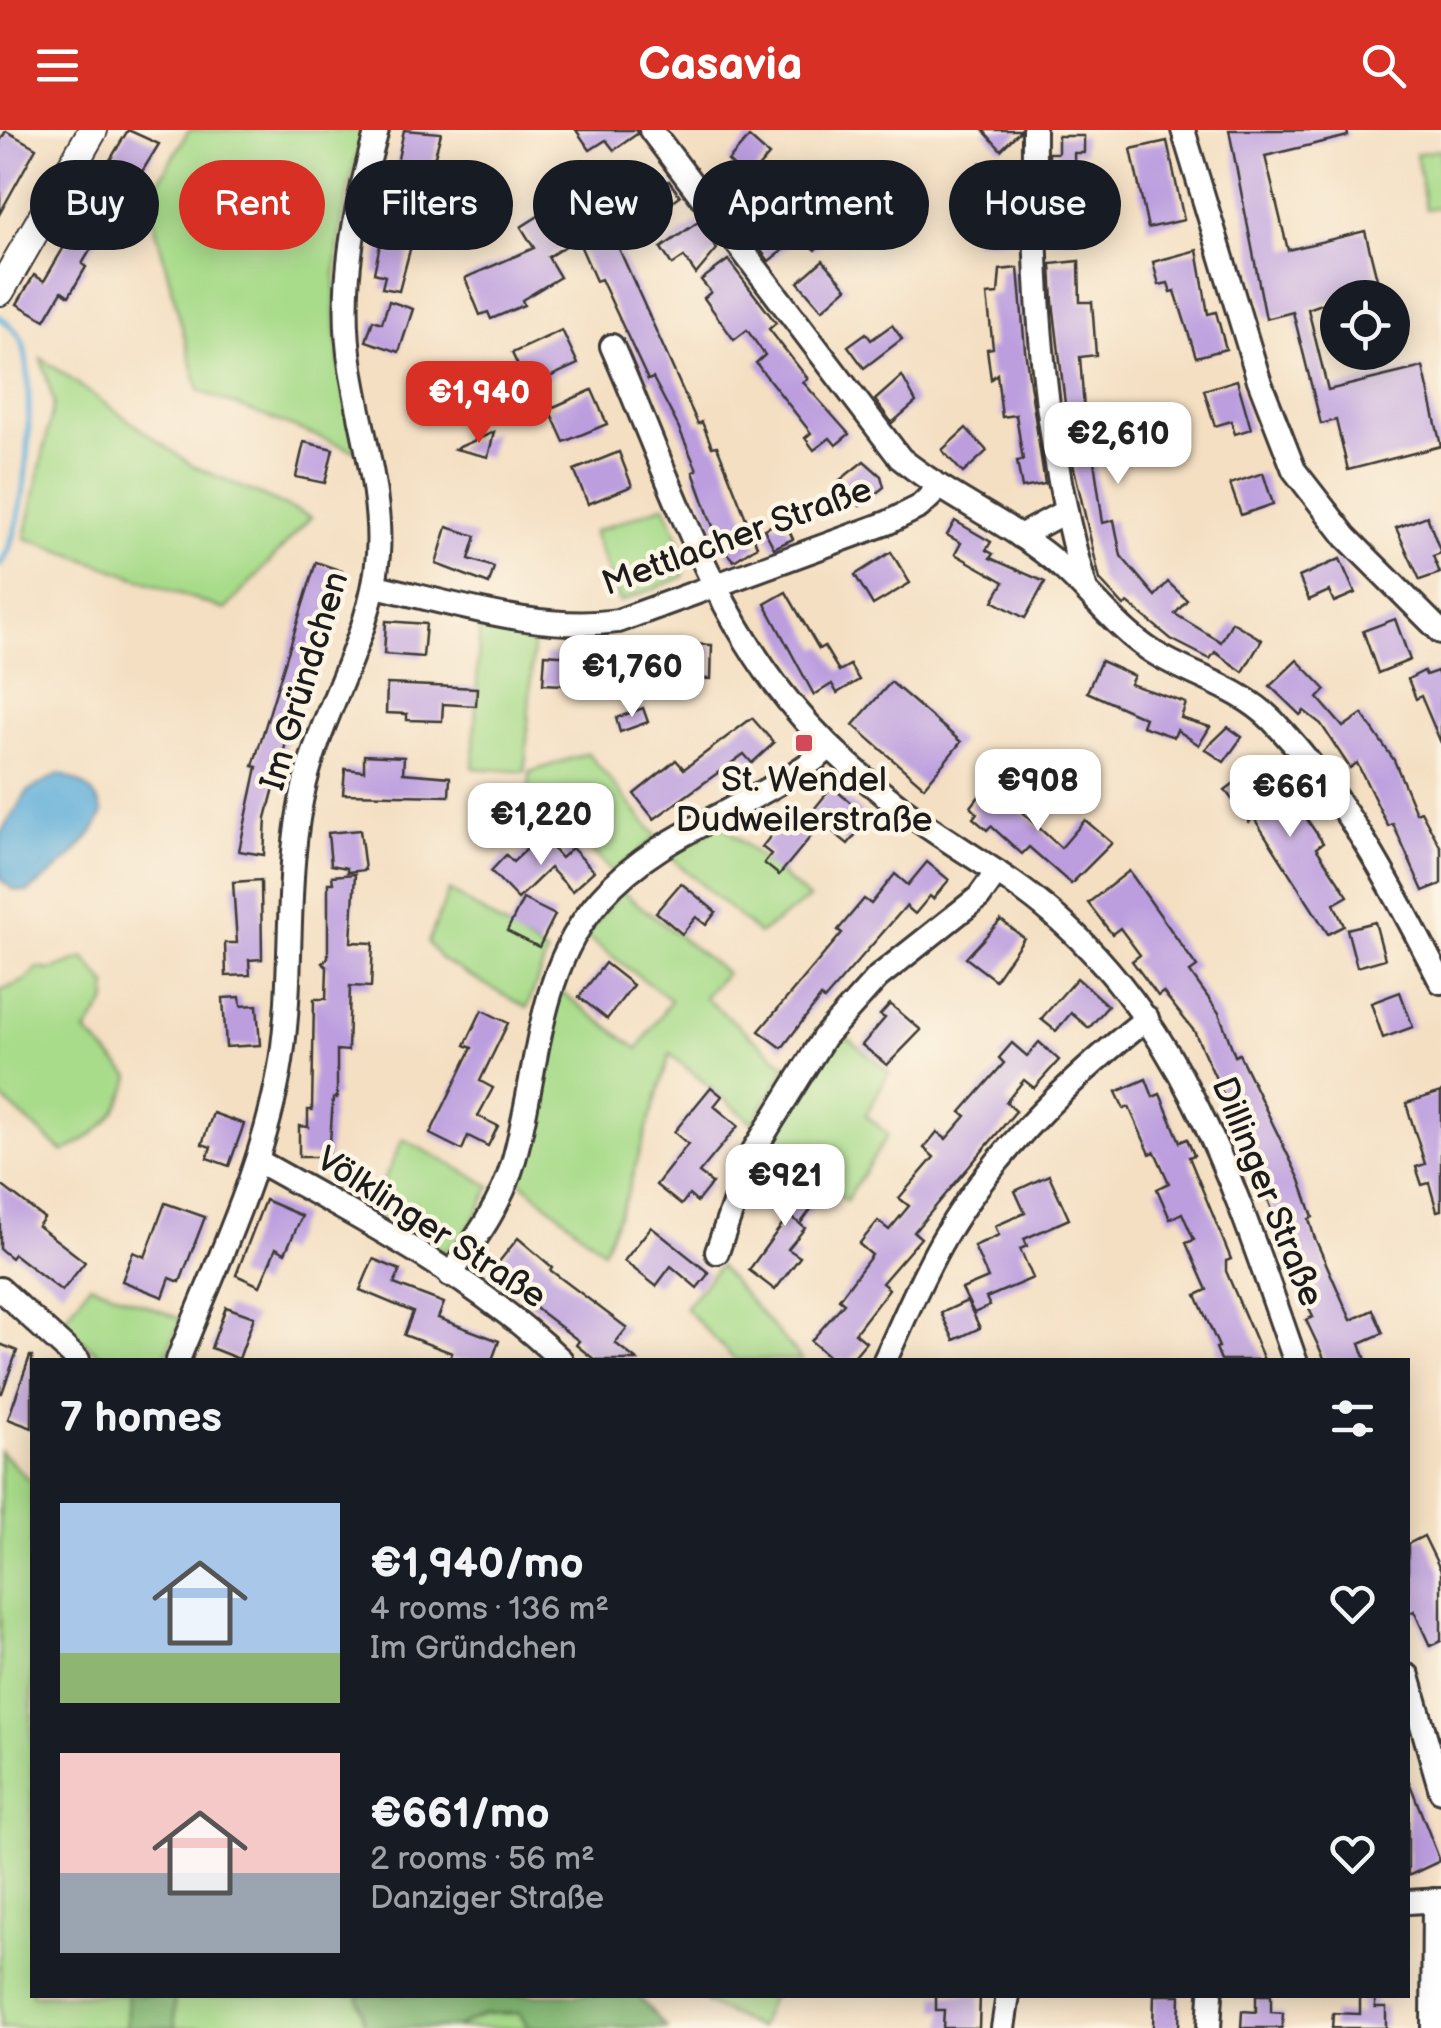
<!DOCTYPE html>
<meta charset="utf-8">
<style>
body{margin:0;font-family:"Balsamiq Sans",sans-serif;background:#242831;color:#f1f3f6;height:100vh;display:flex;flex-direction:column;font-size:38px;white-space:nowrap}
*{box-sizing:border-box;margin:0}
p{font-size:32px;color:#9ea1a6}
.icon{flex:none;width:55px;height:55px;fill:none;stroke:currentColor;stroke-width:2;stroke-linecap:round;stroke-linejoin:round}
.map{position:relative;flex:1;overflow:hidden}
.drawer{position:absolute;left:30px;top:1228px;width:1380px;height:640px;display:flex;flex-direction:column;background:#171b24;border-radius:0px;box-shadow:0 5px 25px #0003}
.drawer>*{flex:none}
.banner{position:absolute;left:30px;top:30px;width:1382px;height:90px;display:flex;gap:20px}
.fabs{position:absolute;left:1320px;top:150px;display:grid;gap:20px}
.fabs a{display:grid;place-items:center;width:90px;height:90px;border-radius:50%;background:#171b24;box-shadow:0 5px 25px #0003;font-size:50px}
.price{position:absolute;translate:-50% -85px;padding:0 22px;border-radius:20px;background:#fff;color:#222;font-size:32px;line-height:65px;filter:drop-shadow(0 2px 5px #0008)}
.price::after{content:'';position:absolute;left:50%;top:60px;width:30px;height:22px;margin-left:-15px;background:inherit;clip-path:polygon(0 0,100% 0,50% 100%)}
.price.active{background:#d93025;color:#fff}
ul{padding:0;list-style:none}
li{display:flex;align-items:center;gap:30px;height:250px;padding:0 30px}
li span{display:grid;place-items:center;flex:none;width:280px;height:200px;border-radius:0px;color:#555}
li>.icon{margin-inline-start:auto}
span .icon{width:120px;height:120px;fill:#fffc;stroke-width:1}
li b{font-size:42px}
h2{display:flex;justify-content:space-between;align-items:center;height:120px;padding:0 30px;font-size:42px}
.chip{padding:0 35px;border-radius:45px;background:#171b24;box-shadow:0 5px 25px #0003;font-size:35px;line-height:90px}
.chip.active{background:#d93025;color:#fff}
header{display:flex;justify-content:space-between;align-items:center;height:130px;padding:0 30px;background:#d93025;color:#fff;font-size:45px;font-weight:800}
.map>svg:first-child{display:block}
.green{fill:#a8db8a;stroke:#627c53;stroke-width:2.5}
.forest{fill:#86bb76;stroke:#516c49;stroke-width:2.5}
.water{fill:#5eaed9;stroke:#3d657a;stroke-width:2.5}
.lines{fill:none;stroke-linecap:round;stroke-linejoin:round}
.stream{stroke:#5eaed9;stroke-width:6}
.building{fill:#bc9edf}
.minor-casing{stroke:#3c3935;stroke-width:28}
.major-casing{stroke:#3c3935;stroke-width:32}
.minor{stroke:#fff;stroke-width:22}
.major{stroke:#fff;stroke-width:28}
.poi-dot{fill:#d1495b;stroke:#fcf5e5;stroke-width:4}
.labels{text-anchor:middle;dominant-baseline:central;stroke-width:9;stroke-linejoin:round;paint-order:stroke}
.street-label{font-size:35px;fill:#1c1c1c;stroke:#fcf5e5}
.poi-label{font-size:35px;fill:#1c1c1c;stroke:#fcf5e5}
</style>
<header><svg class="icon" aria-label="menu" viewBox="0 0 24 24"><path d="M4 6h16M4 12h16M4 18h16"/></svg>Casavia<svg class="icon" aria-label="search" viewBox="0 0 24 24"><circle cx="10" cy="10" r="6"/><path d="M15 15l6 6"/></svg></header>
<div class="map">
<svg width="1441" height="1898" viewBox="0 0 1441 1898">
<rect width="100%" height="100%" fill="#fcf5e5"/>
<filter id="ink" filterUnits="userSpaceOnUse"><feTurbulence type="fractalNoise" baseFrequency=".01" numOctaves="2"/><feDisplacementMap in="SourceGraphic" scale="20" xChannelSelector="R" yChannelSelector="G"/><feConvolveMatrix kernelMatrix="1 2 1 2 8 2 1 2 1" color-interpolation-filters="sRGB"/></filter>
<filter id="wash" filterUnits="userSpaceOnUse"><feTurbulence type="fractalNoise" baseFrequency=".0048" numOctaves="4" result="noise"/><feDisplacementMap in="SourceGraphic" scale="40" xChannelSelector="R" yChannelSelector="G"/><feGaussianBlur stdDeviation="2.25" result="paint"/><feColorMatrix in="noise" values="0 0 0 0 0 0 0 0 0 0 0 0 0 0 0 0 0 1.4 0 .05"/><feComposite in="paint" operator="in"/></filter>
<g filter="url(#wash)">
<rect width="100%" height="100%" fill="#f4dfc2"/>
<!-- green -->
<g class="green">
<path d="M189 0H364C329 124 324 197 358 322L199 261 148 69Z"/>
<polygon points="1441,19 1441,77 1426,79 1416,24"/>
<polygon points="41,228 193,336 311,387 225,480 25,408 54,273"/>
<polygon points="665,375 687,429 683,447 620,472 593,402"/>
<polygon points="480,489 534,501 525,642 473,638"/>
<polygon points="588,623 657,707 612,742 583,711 529,668 530,642"/>
<polygon points="721,694 809,769 759,804 668,725"/>
<polygon points="449,760 547,824 527,878 442,830 428,813"/>
<path d="M621 761 726 843 704 867 787 936 753 993 670 924 626 1067 603 1121 519 1050C540 988 540 923 560 861L638 919 671 870 585 806Z"/>
<path d="M84 828 107 855V871L86 902 131 947C119 986 99 1004 63 1022L0 967V861L26 850 37 838 52 840Z"/>
<polygon points="840,902 889,942 866,985 888,1005 846,1071 771,1009"/>
<path d="M403 1009 491 1056C478 1080 469 1110 442 1121L370 1080Z"/>
<polygon points="719,1136 802,1230 735,1230 685,1178"/>
<polygon points="90,1154 181,1189 164,1230 106,1230 62,1193"/>
<polygon points="0,1321 32,1353 32,1865 128,1865 126,1898 0,1898"/>
<polygon points="174,1865 358,1865 366,1898 175,1898"/>
<polygon points="709,1865 772,1865 759,1898 706,1873"/>
<polygon points="519,1883 529,1898 454,1898 485,1884"/>
</g>
<!-- forest -->
<g class="forest">
<polygon points="128,1865 174,1865 175,1898 126,1898"/>
<polygon points="358,1865 637,1865 667,1898 529,1898 519,1883 485,1884 454,1898 366,1898"/>
</g>
<!-- water -->
<path class="water" d="M59 644C82 651 96 661 103 683 90 713 55 743 28 762L14 760 0 749V704L28 661Z"/>
<g class="lines">
<!-- stream -->
<path class="stream" d="M0 187C10 196 21 204 24 217 34 266 29 395 0 435"/>
</g>
<g id="blocks">
<!-- building -->
<g class="building">
<polygon points="128,0 159,14 132,58 123,52 98,94 104,97 82,134 86,137 69,166 62,161 45,190 17,174 34,145 44,151 74,100 64,94 87,57 92,60"/>
<polygon points="404,0 441,3 399,161 382,158 385,146 374,143"/>
<polygon points="576,0 636,0 637,4 614,20 606,10 590,20"/>
<polygon points="983,0 1019,0 1019,2 1001,20"/>
<polygon points="1229,0 1347,0 1348,6 1265,26 1288,120 1365,101 1380,161 1338,168 1308,179 1328,260 1423,237 1441,316 1348,340 1336,290 1321,294 1293,182 1266,189"/>
<polygon points="6,1 36,18 0,83 0,11"/>
<polygon points="1058,6 1084,6 1084,23 1074,23 1076,109 1050,109 1049,23 1058,23"/>
<polygon points="749,7 769,25 748,49 728,31"/>
<polygon points="1167,11 1184,90 1148,98 1131,19"/>
<polygon points="1018,31 1019,51 981,53 980,33"/>
<polygon points="759,42 773,54 755,76 741,63"/>
<polygon points="669,51 680,66 616,112 698,294 702,292 712,317 717,316 757,416 734,431 722,418 710,389 693,342 697,340 678,296 653,248 648,250 601,149 596,151 580,115"/>
<polygon points="828,70 846,86 815,120 797,104"/>
<polygon points="992,82 1019,82 1019,110 973,111 973,92 992,92"/>
<polygon points="540,85 548,97 557,92 574,111 548,127 560,147 522,170 524,175 491,189 488,182 480,185 465,148 534,118 521,97"/>
<polygon points="782,88 798,108 769,131 753,110"/>
<polygon points="698,92 717,119 696,144 684,127 672,135 661,118"/>
<polygon points="1197,120 1208,184 1216,182 1226,219 1196,227 1175,161 1171,162 1168,153 1159,155 1153,132"/>
<polygon points="728,130 776,193 769,199 808,249 803,252 849,304 836,315 830,308 814,320 805,308 811,303 756,233 765,225 747,200 734,210 704,168 711,162 701,150"/>
<polygon points="823,130 847,158 822,180 798,152"/>
<polygon points="1079,131 1080,172 1092,172 1096,225 1080,227 1084,279 1093,279 1104,329 1094,331 1103,393 1114,390 1121,426 1155,466 1168,452 1187,470 1175,484 1221,512 1232,492 1262,510 1243,542 1215,522 1210,529 1171,509 1128,473 1124,476 1100,450 1071,325 1053,172 1051,134"/>
<polygon points="1018,138 1025,220 1045,354 1022,358 1017,331 1023,330 1016,285 1002,287 997,244 991,249 987,219 993,218 987,165 998,164 1000,140"/>
<polygon points="389,171 413,179 399,222 366,211 373,190 382,193"/>
<polygon points="892,195 902,209 864,238 848,216 866,203 871,210"/>
<polygon points="562,200 578,234 528,257 512,223"/>
<polygon points="902,246 916,272 892,293 875,270"/>
<polygon points="1237,250 1251,299 1235,304 1231,291 1215,296 1204,260"/>
<polygon points="592,260 607,294 564,312 549,279"/>
<polygon points="966,298 987,321 963,343 942,320"/>
<polygon points="494,302 488,327 455,319"/>
<polygon points="304,312 333,319 325,353 296,347"/>
<polygon points="619,322 632,356 588,374 574,340"/>
<polygon points="864,331 881,346 884,357 860,376 840,350"/>
<polygon points="1263,343 1273,374 1241,385 1230,354"/>
<polygon points="1427,386 1441,423 1433,426 1440,443 1420,450 1396,398"/>
<polygon points="784,390 793,409 774,418 764,399"/>
<polygon points="955,391 991,412 986,420 993,424 990,428 1045,452 1025,488 993,471 1004,452 955,424 961,413 947,405"/>
<polygon points="447,397 476,406 469,429 494,437 489,454 436,434"/>
<polygon points="891,422 910,453 873,475 855,445"/>
<polygon points="1340,429 1355,463 1334,472 1329,461 1309,470 1299,447"/>
<polygon points="316,432 342,441 292,590 266,688 264,725 239,721 257,637 253,636"/>
<polygon points="786,462 819,519 824,516 839,541 850,535 859,550 837,563 832,554 814,565 765,474"/>
<polygon points="1395,489 1410,530 1378,543 1363,501"/>
<polygon points="386,491 426,494 423,527 384,524"/>
<polygon points="653,513 712,515 711,549 651,547"/>
<polygon points="545,524 587,527 585,556 543,554"/>
<polygon points="1297,530 1326,560 1318,568 1343,597 1362,584 1394,630 1416,683 1421,681 1441,718 1441,754 1423,761 1393,694 1388,696 1357,633 1350,638 1321,594 1304,581 1300,585 1270,556"/>
<polygon points="1101,531 1134,546 1130,554 1186,573 1181,588 1210,597 1199,615 1177,600 1174,607 1142,596 1145,588 1087,562"/>
<polygon points="1424,541 1426,545 1437,541 1441,551 1441,613 1421,566 1416,569 1408,549"/>
<polygon points="891,552 961,612 924,657 853,595"/>
<polygon points="387,554 477,558 476,576 443,574 442,591 407,590 407,584 386,583"/>
<polygon points="643,578 648,592 620,602 616,588"/>
<polygon points="752,588 774,613 752,633 744,624 654,689 634,664 676,630 684,639"/>
<polygon points="1228,597 1242,607 1224,632 1205,619"/>
<polygon points="364,625 404,627 403,643 450,647 449,666 343,664 345,639 364,641"/>
<polygon points="1266,629 1323,713 1316,718 1348,766 1334,774 1344,796 1328,804 1254,688 1249,692 1225,660"/>
<polygon points="995,645 1008,656 1001,663 1061,718 1085,690 1112,713 1071,754 1029,717 1022,724 991,696 987,700 973,688 977,683 971,677"/>
<polygon points="832,657 869,688 848,714 822,693 779,745 764,733 771,724 762,717 784,689 797,700"/>
<polygon points="360,700 365,740 347,742 347,738 331,735 328,703"/>
<polygon points="541,706 561,728 572,718 594,741 572,761 550,738 518,769 491,741 506,725 513,732"/>
<polygon points="927,732 949,750 933,769 930,766 915,784 906,776 824,870 821,867 782,918 759,901 842,803 838,800 864,769 871,774 895,744 908,755"/>
<polygon points="1129,741 1197,837 1190,842 1219,883 1235,926 1239,924 1300,1050 1313,1087 1309,1089 1314,1106 1351,1190 1373,1180 1383,1203 1360,1213 1366,1230 1325,1230 1306,1190 1313,1187 1288,1135 1293,1132 1245,1012 1194,901 1163,862 1158,866 1132,831 1140,825 1120,798 1112,804 1088,773"/>
<polygon points="355,744 351,812 373,813 371,857 350,856 348,921 337,920 337,968 333,968 329,1027 299,1027 299,996 308,997 308,980 312,980 314,869 326,869 327,837 322,833 328,828 328,753 333,753 332,746"/>
<polygon points="261,750 262,829 249,830 250,845 226,846 225,813 237,813 233,752"/>
<polygon points="681,753 716,782 706,795 696,787 682,804 656,782"/>
<polygon points="523,769 555,785 539,817 507,801"/>
<polygon points="1001,790 1024,808 995,850 966,828"/>
<polygon points="1375,792 1385,829 1357,837 1347,799"/>
<polygon points="605,833 633,855 607,889 579,867"/>
<polygon points="1077,848 1108,876 1089,898 1071,883 1056,901 1041,889"/>
<polygon points="1400,862 1413,897 1383,908 1371,873"/>
<polygon points="240,867 241,876 257,875 260,915 226,917 223,868"/>
<polygon points="890,874 921,900 887,935 862,915 885,888 880,885"/>
<polygon points="482,880 508,893 480,951 493,958 478,986 498,996 488,1016 468,1006 462,1020 430,1004 472,918 465,915"/>
<polygon points="1039,912 1059,930 1034,958 1024,950 1006,972 1016,981 914,1102 921,1108 882,1153 889,1159 855,1203 866,1212 851,1230 833,1230 811,1211 844,1173 839,1169 872,1125 859,1114 878,1091 889,1100 909,1076 899,1068 934,1027 924,1018 937,1002 946,1009 966,986 961,982 1004,933 999,928 1012,913 1027,926"/>
<polygon points="1146,949 1153,967 1160,964 1180,1012 1187,1009 1194,1025 1189,1027 1231,1129 1226,1131 1226,1141 1264,1230 1221,1230 1216,1218 1219,1217 1196,1165 1207,1160 1186,1113 1194,1110 1182,1083 1170,1089 1157,1059 1169,1053 1155,1022 1150,1024 1129,977 1124,979 1116,962"/>
<polygon points="711,957 722,966 714,976 738,996 699,1043 712,1053 697,1072 689,1065 681,1075 656,1055 688,1014 674,1002"/>
<polygon points="1441,962 1441,1080 1437,1081 1429,1053 1422,1055 1416,1037 1425,1034 1406,973"/>
<polygon points="213,983 244,994 229,1036 207,1028 211,1017 202,1014"/>
<polygon points="788,1040 821,1066 800,1094 805,1098 788,1119 800,1127 775,1160 749,1140 789,1085 799,1093 766,1067"/>
<polygon points="1049,1045 1069,1089 1024,1109 1027,1116 1020,1119 1033,1148 986,1168 990,1176 974,1183 962,1159 988,1148 974,1116 999,1105 995,1096 1025,1083 1015,1061"/>
<polygon points="0,1054 44,1088 38,1096 85,1132 62,1161 14,1124 11,1128 0,1119"/>
<polygon points="265,1070 302,1086 285,1123 276,1118 260,1156 236,1145"/>
<polygon points="165,1073 205,1087 180,1152 170,1148 163,1167 122,1151 133,1122 145,1127"/>
<polygon points="651,1097 709,1143 697,1158 671,1136 656,1156 624,1131"/>
<polygon points="518,1108 552,1137 550,1140 627,1198 615,1213 637,1230 595,1230 576,1215 579,1211 490,1143"/>
<polygon points="373,1129 400,1140 394,1154 444,1173 438,1188 499,1211 492,1230 449,1230 452,1223 404,1205 413,1182 360,1160"/>
<polygon points="967,1171 980,1198 954,1210 941,1183"/>
<polygon points="226,1177 254,1187 239,1229 211,1218"/>
<polygon points="0,1214 17,1221 2,1263 0,1263"/>
<polygon points="30,1226 32,1226 32,1298 8,1289"/>
<polygon points="1424,1406 1441,1441 1441,1511 1430,1516 1414,1481 1408,1484 1408,1414"/>
<polygon points="1408,1649 1440,1731 1408,1746"/>
<polygon points="936,1865 980,1865 979,1898 943,1898 944,1880 936,1880"/>
<polygon points="1154,1865 1180,1865 1179,1898 1153,1898"/>
<polygon points="1256,1865 1271,1865 1271,1882 1283,1883 1282,1898 1241,1898 1242,1881 1256,1882"/>
<polygon points="1360,1865 1375,1865 1375,1877 1386,1877 1386,1898 1332,1898 1333,1883 1360,1884"/>
</g>
</g>
</g>
<g filter="url(#ink)">
<use href="#blocks" fill-opacity="0" stroke="#3c3935" stroke-width="2.5"/>
<g class="lines">
<!-- minor casing -->
<g class="minor-casing">
<g id="minor">
<path d="M651 0 900 328C948 367 1004 390 1052 429 1087 457 1115 498 1153 522 1191 546 1239 557 1272 590 1345 665 1394 760 1441 852"/>
<path d="M1034 0C1033 154 1042 309 1085 457"/>
<polyline points="1183,0 1259,250 1294,340 1346,407 1441,502"/>
<path d="M612 216C665 336 706 471 790 573 827 618 870 656 918 690 963 722 1012 748 1054 785 1189 902 1238 1068 1295 1230"/>
<polyline points="1020,406 1066,381"/>
<path d="M375 456C453 473 538 502 618 491L887 393 919 377 938 359"/>
<path d="M258 1031C361 1089 475 1147 561 1230"/>
<polyline points="717,1122 751,1025 824,907 878,847 979,767 997,742"/>
<path d="M450 1145C475 1110 501 1075 513 1033 539 943 535 842 601 768 663 697 759 678 829 618"/>
<polyline points="0,1159 78,1230"/>
<path d="M178 1230C217 1132 265 1035 281 931 295 839 283 744 305 653 324 576 373 503 378 424 382 363 360 298 351 238 338 155 355 79 377 0"/>
<path d="M885 1230C904 1189 922 1145 945 1106 995 1021 1070 949 1147 888"/>
<polyline points="1408,1546 1441,1661"/>
<polyline points="1408,1772 1441,1770"/>
<polyline points="1003,1898 1008,1865"/>
<polyline points="1209,1898 1211,1865"/>
<polyline points="1433,1898 1434,1770"/>
</g>
</g>
<!-- major casing -->
<g class="major-casing">
<polyline id="major" points="0,161 93,0"/>
</g>
<!-- minor -->
<use href="#minor" class="minor"/>
<!-- major -->
<use href="#major" class="major"/>
</g>
</g>
<!-- markers -->
<rect class="poi-dot" x="794" y="603" width="20" height="20" rx="5"/>
<g class="labels">
<!-- street labels -->
<g class="street-label">
<text transform="translate(737 407) rotate(-20)">Mettlacher Straße</text>
<text transform="translate(305 551) rotate(-73)">Im Gründchen</text>
<text transform="translate(1267 1062) rotate(68)">Dillinger Straße</text>
<text transform="translate(431 1098) rotate(33)">Völklinger Straße</text>
</g>
<!-- poi labels -->
<g class="poi-label">
<text x="804" y="650">St. Wendel<tspan x="804" dy="40">Dudweilerstraße</tspan></text>
</g>
</g>
</svg>
<div class="fabs">
<a><svg class="icon" aria-label="locate" viewBox="0 0 24 24"><circle cx="12" cy="12" r="6"/><path d="M12 2v4M12 18v4M2 12h4M18 12h4"/></svg></a>
</div>
<b class="price active" style="left:479px;top:316px">€1,940</b>
<b class="price" style="left:1118px;top:357px">€2,610</b>
<b class="price" style="left:632px;top:590px">€1,760</b>
<b class="price" style="left:1038px;top:704px">€908</b>
<b class="price" style="left:1290px;top:710px">€661</b>
<b class="price" style="left:541px;top:738px">€1,220</b>
<b class="price" style="left:785px;top:1099px">€921</b>
<div class="banner">
<a class="chip">Buy</a>
<a class="chip active">Rent</a>
<a class="chip">Filters</a>
<a class="chip">New</a>
<a class="chip">Apartment</a>
<a class="chip">House</a>
</div>
<section class="drawer">
<h2>7 homes<svg class="icon" aria-label="filters" viewBox="0 0 24 24"><path d="M4 7h16M4 17h16"/><circle cx="9" cy="7" r="2"/><circle cx="15" cy="17" r="2"/></svg></h2>
<ul>
<li><span style="background:linear-gradient(#a9c7e8 75%,#8fb573 0)"><svg class="icon" aria-label="home" viewBox="0 0 24 24"><path d="M3 11l9-7 9 7M6 9v11h12V9"/></svg></span><div><b>€1,940/mo</b><p>4 rooms · 136 m²</p><p>Im Gründchen</p></div><svg class="icon" aria-label="heart" viewBox="0 0 24 24"><path d="M12 20l-8-8c-3-5 5-10 8-4 3-6 11-1 8 4z"/></svg></li>
<li><span style="background:linear-gradient(#f6c9c9 60%,#9aa5b1 0)"><svg class="icon" aria-label="home" viewBox="0 0 24 24"><path d="M3 11l9-7 9 7M6 9v11h12V9"/></svg></span><div><b>€661/mo</b><p>2 rooms · 56 m²</p><p>Danziger Straße</p></div><svg class="icon" aria-label="heart" viewBox="0 0 24 24"><path d="M12 20l-8-8c-3-5 5-10 8-4 3-6 11-1 8 4z"/></svg></li>
</ul>
</section>
</div>
